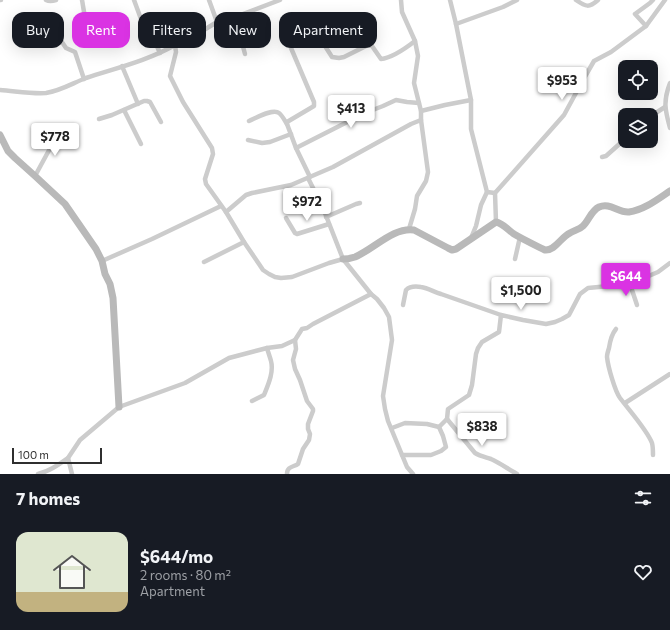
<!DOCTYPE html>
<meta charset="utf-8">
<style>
body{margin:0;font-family:Commissioner,sans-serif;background:#20242c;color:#f1f3f6;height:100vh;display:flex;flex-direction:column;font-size:15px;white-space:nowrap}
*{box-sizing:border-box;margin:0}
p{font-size:13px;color:#9ea1a6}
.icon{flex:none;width:22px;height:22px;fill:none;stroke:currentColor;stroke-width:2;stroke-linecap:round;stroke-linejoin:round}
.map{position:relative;height:474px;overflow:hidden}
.drawer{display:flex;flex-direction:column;background:#171b24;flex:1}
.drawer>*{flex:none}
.top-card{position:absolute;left:12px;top:12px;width:400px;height:36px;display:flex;gap:8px}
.tools{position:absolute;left:618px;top:60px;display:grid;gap:8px}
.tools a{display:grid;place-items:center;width:40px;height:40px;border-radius:8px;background:#171b24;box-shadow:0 4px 16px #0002;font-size:20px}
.scale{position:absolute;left:12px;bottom:10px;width:90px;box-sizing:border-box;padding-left:4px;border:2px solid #2f2f2f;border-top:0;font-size:11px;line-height:14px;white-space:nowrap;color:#2f2f2f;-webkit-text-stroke:3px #fff;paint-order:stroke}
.price{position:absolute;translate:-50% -34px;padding:0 9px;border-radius:4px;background:#fff;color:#222;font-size:13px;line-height:26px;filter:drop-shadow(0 1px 2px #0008)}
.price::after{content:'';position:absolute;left:50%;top:24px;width:12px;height:9px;margin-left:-6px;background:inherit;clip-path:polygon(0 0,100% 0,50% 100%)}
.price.current{background:#da33e3;color:#fff}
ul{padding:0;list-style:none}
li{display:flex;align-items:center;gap:12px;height:100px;padding:0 16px}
li span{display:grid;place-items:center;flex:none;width:112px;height:80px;border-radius:12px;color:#555}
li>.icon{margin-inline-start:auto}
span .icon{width:48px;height:48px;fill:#fffc;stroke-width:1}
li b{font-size:17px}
h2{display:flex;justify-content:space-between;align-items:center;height:48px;padding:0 16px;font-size:17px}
.pill{padding:0 14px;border-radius:12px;background:#171b24;box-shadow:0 4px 16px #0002;font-size:14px;line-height:36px}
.pill.current{background:#da33e3;color:#fff}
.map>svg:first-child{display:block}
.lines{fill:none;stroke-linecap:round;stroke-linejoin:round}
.street{stroke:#ccc;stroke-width:4.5}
.secondary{stroke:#b9b9b9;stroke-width:7}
</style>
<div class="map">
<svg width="670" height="474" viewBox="0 0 670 474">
<rect width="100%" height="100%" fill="#fff"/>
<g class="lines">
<!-- street -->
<g class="street">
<polyline points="0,0 1,0"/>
<path d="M46 0C50 2 53 1 56 0"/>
<path d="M82 0C84 9 84 29 98 28 101 28 105 27 107 26"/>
<polyline points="134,0 141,19 148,26 160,53"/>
<polyline points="209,0 217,22"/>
<polyline points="401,0 402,12 415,41 418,56 414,83 421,111 421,120 428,172 426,181 417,196 415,209 409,229"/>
<polyline points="450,0 456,24 471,100 471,129 487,192 495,193"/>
<path d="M576 0C586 7 589 8 598 0"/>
<polyline points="235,17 245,54"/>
<polyline points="456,24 503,7 517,0"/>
<polyline points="51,26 66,48 75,52 84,79"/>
<polyline points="646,26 665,0"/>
<polyline points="175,45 199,33 217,22 235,17 280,0"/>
<polyline points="122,66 138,104"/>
<path d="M670 83C663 101 665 110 670 128"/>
<path d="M0 90C15 91 31 94 46 93 60 91 73 83 86 78 116 68 147 61 175 45L176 52 170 76 183 102 212 148 213 154 205 179 206 184 226 212 244 242 259 264 263 270 269 274 275 277 281 278 292 277 329 263 343 259"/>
<polyline points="124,110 141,144"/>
<polyline points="421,111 445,105 471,100"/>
<polyline points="651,116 665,107"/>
<polyline points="99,119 112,115 144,101 147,101 150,102 161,122"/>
<path d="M249 121C256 118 273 108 279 113 282 115 285 121 287 124"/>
<polyline points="248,140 262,143 270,142 291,134"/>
<path d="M296 148 287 124V122L314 106V102L291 48 292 45 302 37 315 30 319 34 325 46 332 57 339 58 344 57 368 45 372 46 381 59C392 58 406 48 415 41"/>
<polyline points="602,157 606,156 625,139"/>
<polyline points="35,176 60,130"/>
<polyline points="310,177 296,148 365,113 383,106 396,100 407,102 419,103"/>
<polyline points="308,178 323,208 343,259 371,294 377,299 384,308 389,317 392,340 383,396 385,409 388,421 407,467 413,474"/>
<polyline points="226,212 246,195 252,193 291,185 333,167 411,124 421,120"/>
<polyline points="326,217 356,204 360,203"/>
<polyline points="286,218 295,233 297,234 329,224"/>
<polyline points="496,222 495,193 564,115 583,80 594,61 611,52 646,26 635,14 650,3 653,0"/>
<polyline points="471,238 476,226 481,205 487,192"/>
<polyline points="515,259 520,237"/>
<polyline points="102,261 152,239 221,206"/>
<polyline points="204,262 244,242"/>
<polyline points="630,284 637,305"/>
<path d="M403 305 406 290C410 286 415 286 421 287 428 288 434 292 441 294 461 301 481 308 501 315"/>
<path d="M616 329C611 335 610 341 609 348 608 351 607 355 607 357 608 367 615 391 620 398 629 410 647 430 652 443 653 447 653 452 653 455"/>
<path d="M252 401 264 395C268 385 274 372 271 361 270 357 268 352 267 348"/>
<polyline points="625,403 670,374"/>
<path d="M447 419 475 453C480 456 485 457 491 459 500 463 508 469 517 474"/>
<polyline points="439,427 447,419 448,409 469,395 472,385 476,354 478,348 482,342 499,332 501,315 523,320 546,324 555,322 562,319 569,315 580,294 588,288 630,284 658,272 670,263"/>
<polyline points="392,428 405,423 427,424 439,427 443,436 446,447 441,451 431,455 402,455"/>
<path d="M38 474C50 471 58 465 68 458"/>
<polyline points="72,474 68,458 80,440 119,407 185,383 229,358 267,348 282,346 295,340 302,329 307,328 313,324 371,294"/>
<path d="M287 474C287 466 294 467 298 464L303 449 309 440 310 434 308 429V424L313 411V409L307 401 300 380 295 369 293 360 296 349 295 340"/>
</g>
<!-- secondary -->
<g class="secondary">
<polyline points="0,135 8,151 15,158 35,176 65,204 96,249 102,261 105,274 110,284 113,298 119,407"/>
<path d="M343 259C347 259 352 258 355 257 374 249 393 227 414 230L448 248 452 250 456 249 496 222C504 224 508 230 514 234 524 240 535 245 545 250 555 251 561 237 570 233 574 230 579 230 583 226 589 220 591 211 599 207 610 202 618 213 629 212 644 210 658 199 670 191"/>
</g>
</g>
</svg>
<div class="tools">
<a><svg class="icon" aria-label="locate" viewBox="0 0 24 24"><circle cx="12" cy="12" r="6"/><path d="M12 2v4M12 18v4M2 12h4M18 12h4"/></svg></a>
<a><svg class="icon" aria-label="layers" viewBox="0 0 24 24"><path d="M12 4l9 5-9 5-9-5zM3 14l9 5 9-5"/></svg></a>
</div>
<div class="scale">100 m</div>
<b class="price" style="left:562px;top:101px">$953</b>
<b class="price" style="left:351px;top:129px">$413</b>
<b class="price" style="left:55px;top:157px">$778</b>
<b class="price" style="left:307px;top:222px">$972</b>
<b class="price current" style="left:626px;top:297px">$644</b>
<b class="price" style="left:521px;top:311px">$1,500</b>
<b class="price" style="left:482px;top:447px">$838</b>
<div class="top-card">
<a class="pill">Buy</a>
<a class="pill current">Rent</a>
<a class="pill">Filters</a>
<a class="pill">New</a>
<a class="pill">Apartment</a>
</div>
</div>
<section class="drawer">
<h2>7 homes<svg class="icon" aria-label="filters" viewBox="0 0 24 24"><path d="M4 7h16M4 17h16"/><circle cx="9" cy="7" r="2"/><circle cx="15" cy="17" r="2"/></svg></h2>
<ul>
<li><span style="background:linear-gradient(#dfe7d0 75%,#c2b280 0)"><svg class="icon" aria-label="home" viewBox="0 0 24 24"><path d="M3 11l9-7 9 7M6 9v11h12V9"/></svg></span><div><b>$644/mo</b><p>2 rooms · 80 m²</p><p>Apartment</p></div><svg class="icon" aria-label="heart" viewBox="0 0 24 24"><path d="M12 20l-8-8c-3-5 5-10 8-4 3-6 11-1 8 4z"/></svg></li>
</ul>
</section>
